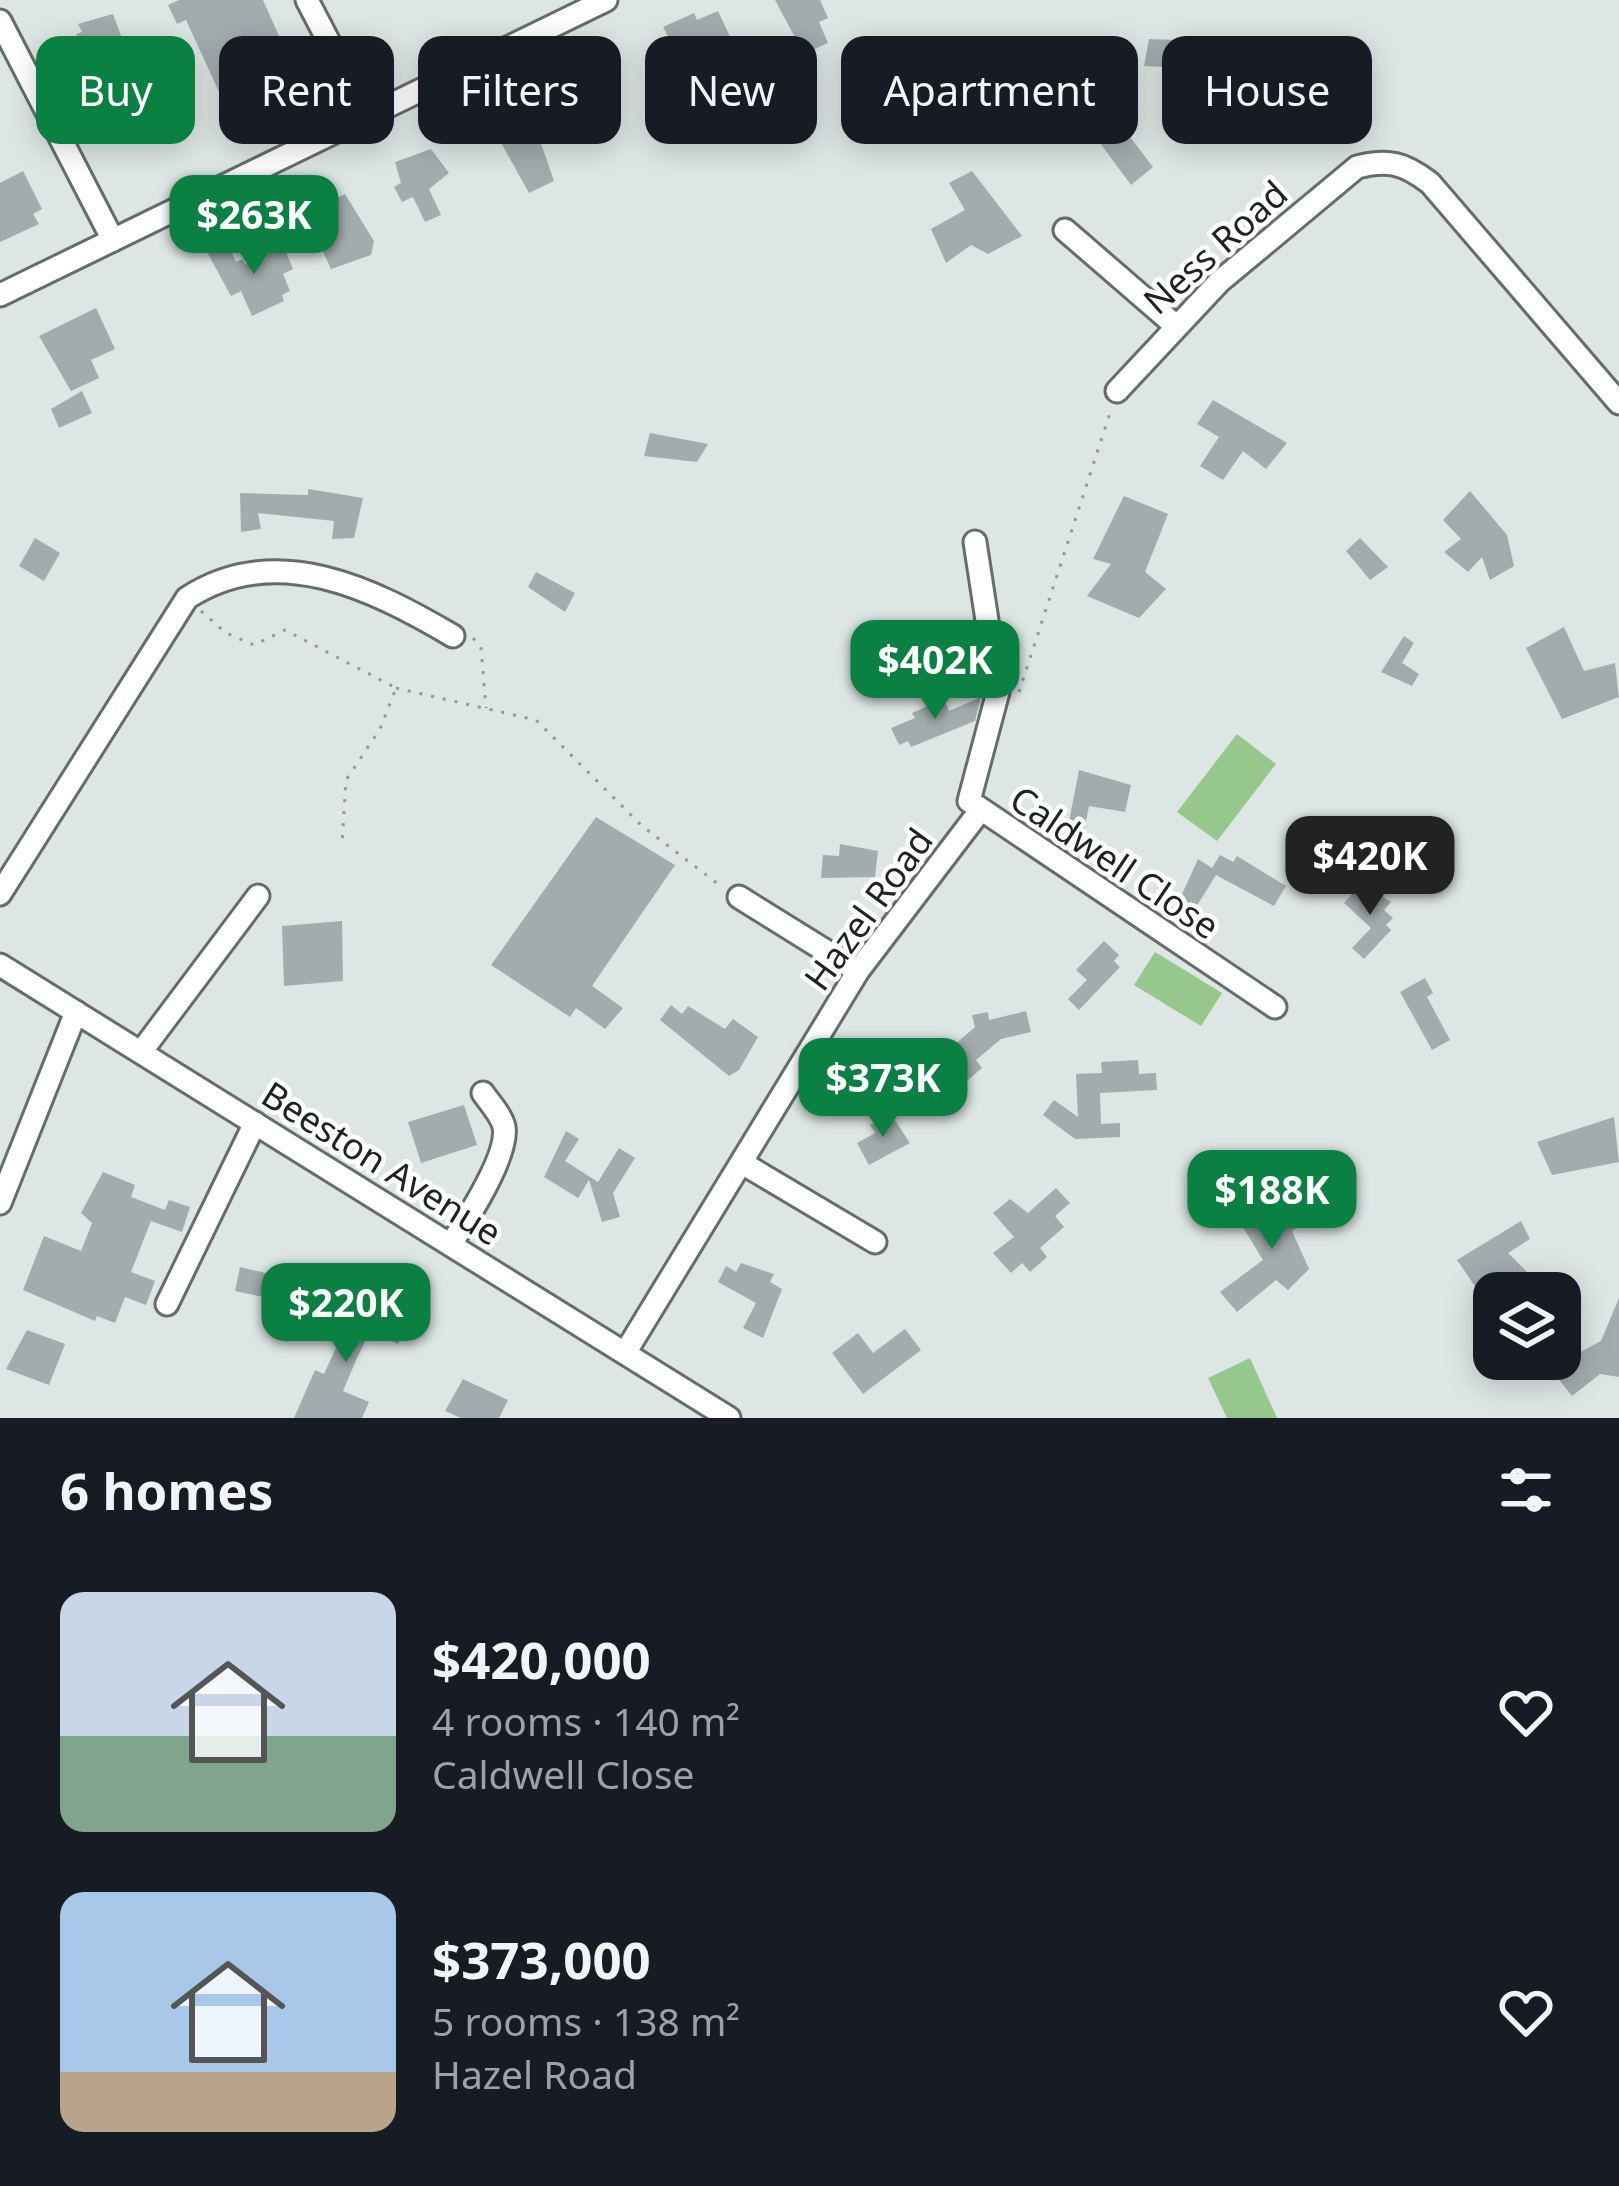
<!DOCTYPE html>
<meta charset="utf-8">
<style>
body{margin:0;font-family:"Noto Sans",sans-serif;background:#20242c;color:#f1f3f6;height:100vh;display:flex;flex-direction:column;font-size:45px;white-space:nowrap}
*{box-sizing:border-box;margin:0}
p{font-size:39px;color:#9ea1a6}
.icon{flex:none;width:66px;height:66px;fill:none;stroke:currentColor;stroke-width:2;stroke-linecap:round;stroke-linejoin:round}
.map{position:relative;height:1418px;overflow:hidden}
.drawer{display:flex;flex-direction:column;background:#171b24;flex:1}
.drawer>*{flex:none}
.banner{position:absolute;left:36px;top:36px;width:1548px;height:108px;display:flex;gap:24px}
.buttons{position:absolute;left:1473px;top:1272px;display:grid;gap:24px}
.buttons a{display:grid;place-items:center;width:108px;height:108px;border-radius:24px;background:#171b24;box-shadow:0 6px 30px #0003;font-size:60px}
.price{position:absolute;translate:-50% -102px;padding:0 27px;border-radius:24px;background:#0b8043;color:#fff;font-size:39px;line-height:78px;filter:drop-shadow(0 3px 6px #0008)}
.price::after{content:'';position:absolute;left:50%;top:72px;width:36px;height:27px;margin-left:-18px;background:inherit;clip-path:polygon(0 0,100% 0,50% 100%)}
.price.selected{background:#222;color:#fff}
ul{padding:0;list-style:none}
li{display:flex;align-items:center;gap:36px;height:300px;padding:0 60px}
li span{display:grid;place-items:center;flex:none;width:336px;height:240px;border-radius:24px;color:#555}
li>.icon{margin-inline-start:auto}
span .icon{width:144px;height:144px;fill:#fffc;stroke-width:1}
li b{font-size:51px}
h2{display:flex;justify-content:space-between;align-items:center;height:144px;padding:0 60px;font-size:51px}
.chip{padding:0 42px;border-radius:24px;background:#171b24;box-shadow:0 6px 30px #0003;font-size:42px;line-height:108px}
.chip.selected{background:#0b8043;color:#fff}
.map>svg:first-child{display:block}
.green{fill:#96c88d}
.building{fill:#a3acad}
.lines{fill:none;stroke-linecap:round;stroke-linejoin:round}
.minor-casing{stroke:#656d6b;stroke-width:27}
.path{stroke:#939998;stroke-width:3;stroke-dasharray:3 9;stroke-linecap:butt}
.minor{stroke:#fff;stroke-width:21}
.labels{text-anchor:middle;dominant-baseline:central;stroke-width:9;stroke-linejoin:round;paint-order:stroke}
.street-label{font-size:36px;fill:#1f2222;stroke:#fff}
</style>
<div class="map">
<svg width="1619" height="1418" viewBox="0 0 1619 1418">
<rect width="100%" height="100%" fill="#dde6e4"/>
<!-- green -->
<g class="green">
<polygon points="1237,734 1276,764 1217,841 1177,812"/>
<polygon points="1155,952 1222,993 1201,1026 1134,985"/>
<polygon points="1250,1358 1277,1418 1227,1418 1208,1378"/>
</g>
<!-- building -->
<g class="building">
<polygon points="179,0 263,0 288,56 280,60 299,100 260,119 243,83 220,94 186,20 177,24 168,5"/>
<polygon points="775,0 820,0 828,18 819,22 828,43 804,54"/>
<polygon points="718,11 740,58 686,84 679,71 685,68 663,27 694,13 697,20"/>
<polygon points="113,14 130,60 122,92 77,85 68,58 84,50 76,34 82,32 78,24"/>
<polygon points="1149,39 1228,42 1230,71 1144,66"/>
<polygon points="160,46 193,107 168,124 134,59"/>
<polygon points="549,91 561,117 536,129 554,181 529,193 495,132 485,137 476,120"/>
<polygon points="1120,124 1153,167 1131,185 1100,143"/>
<polygon points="431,149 449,173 429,189 441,215 425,222 413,197 402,202 394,187 401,183 395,162"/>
<polygon points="23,171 42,209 33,214 39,224 0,242 0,183"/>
<polygon points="972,171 1022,236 988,254 971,245 946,263 931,229 965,210 949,183"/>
<polygon points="345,194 374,241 371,255 331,269 319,243 310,248 300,226 321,216 316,207"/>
<polygon points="228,243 236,262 243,259 245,264 284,247 293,269 283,274 290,291 282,295 284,301 252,316 241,291 231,296 207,252"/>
<polygon points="96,308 115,349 91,360 99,378 71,391 39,336"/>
<polygon points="82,391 92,413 59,428 51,409"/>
<polygon points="1213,400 1287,443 1266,469 1243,451 1223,480 1200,466 1219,437 1197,424"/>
<polygon points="650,433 708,444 697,462 644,456"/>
<polygon points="308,489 363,498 354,538 332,539 334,521 258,513 261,529 241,532 240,493 308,495"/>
<polygon points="1470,491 1507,535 1514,566 1490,580 1482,557 1468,572 1444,552 1461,539 1443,520"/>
<polygon points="1124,496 1168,514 1145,572 1166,589 1139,618 1087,596 1111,564 1093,559"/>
<polygon points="35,538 60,553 44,581 19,566"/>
<polygon points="1360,538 1388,567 1370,580 1346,551"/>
<polygon points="536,572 575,593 565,612 528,587"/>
<polygon points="1564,627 1584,671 1615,663 1619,697 1562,719 1526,648"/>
<polygon points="1404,636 1414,643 1402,663 1419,674 1412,686 1381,672"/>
<polygon points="981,697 975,721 911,747 908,741 899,745 891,728 915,718 912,713 944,699 949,711"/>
<polygon points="1079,770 1131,785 1125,812 1089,806 1083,836 1067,832"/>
<polygon points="596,817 675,865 592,986 623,1008 605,1029 576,1008 570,1017 491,965"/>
<polygon points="840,844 878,851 875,877 821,878 823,855 839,856"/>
<polygon points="1220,855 1233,862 1237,856 1286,886 1274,906 1216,875 1193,912 1178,903 1198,859 1212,868"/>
<polygon points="1362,883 1391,902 1384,910 1393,918 1386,925 1391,930 1364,959 1352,948 1371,928 1344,903"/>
<polygon points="342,921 343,981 284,986 282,926"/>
<polygon points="1104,941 1119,955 1114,961 1120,967 1079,1010 1068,999 1087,980 1076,970"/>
<polygon points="1425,978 1433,993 1427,997 1450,1040 1432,1050 1400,992"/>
<polygon points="671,1005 682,1014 688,1006 725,1029 733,1019 758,1037 739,1070 729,1076 660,1020"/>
<polygon points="1026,1011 1031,1032 1001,1039 976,1060 982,1068 968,1080 945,1053 975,1027 972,1015 988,1012 989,1020"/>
<polygon points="1138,1060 1139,1074 1156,1073 1157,1090 1100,1093 1101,1124 1120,1123 1120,1137 1075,1139 1043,1115 1054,1100 1078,1117 1076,1074 1102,1073 1101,1062"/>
<polygon points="464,1105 477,1145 421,1163 408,1122"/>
<polygon points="890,1113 910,1143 869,1165 857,1143 875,1133 870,1125"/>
<polygon points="1614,1117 1619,1162 1552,1175 1537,1142"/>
<polygon points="566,1131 579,1139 565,1161 598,1182 619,1148 635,1158 613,1193 620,1217 602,1222 589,1180 578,1198 544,1177"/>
<polygon points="103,1172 135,1185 131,1197 165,1210 169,1200 190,1207 182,1232 151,1221 131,1272 155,1281 146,1305 125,1297 115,1323 97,1316 95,1321 23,1290 44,1236 81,1251 92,1223 81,1213"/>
<polygon points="1056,1188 1070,1203 1055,1216 1064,1227 1040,1248 1047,1257 1030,1272 1022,1263 1011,1273 993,1253 1014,1237 993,1213 1010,1199 1028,1213"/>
<polygon points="1294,1194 1311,1218 1292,1231 1309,1269 1288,1290 1276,1280 1237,1312 1220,1292 1263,1260 1241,1224"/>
<polygon points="1521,1221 1530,1239 1508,1253 1535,1280 1511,1293 1494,1293 1494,1314 1457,1260"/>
<polygon points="741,1263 774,1274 770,1282 782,1289 763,1338 743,1328 756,1303 718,1282 726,1266 736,1272"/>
<polygon points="240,1267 283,1277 277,1300 235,1291"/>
<polygon points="1619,1298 1619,1377 1600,1374 1572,1396 1550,1368 1601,1341"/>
<polygon points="348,1299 406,1326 398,1344 370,1331 357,1358 343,1391 369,1402 362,1418 294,1418 315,1370 324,1374 345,1328 337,1324"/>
<polygon points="905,1329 921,1350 863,1394 832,1353 858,1333 873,1353"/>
<polygon points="27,1330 65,1344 49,1385 6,1369"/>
<polygon points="463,1379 508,1400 499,1418 461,1418 445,1411"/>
</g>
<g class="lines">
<!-- minor casing -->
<g class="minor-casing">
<g id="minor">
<polyline points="307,0 368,117"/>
<polyline points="0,21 113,240"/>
<polyline points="1065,230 1176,326"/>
<polyline points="0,295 606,0"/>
<path d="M1117 391 1219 282 1357 167C1388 159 1404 163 1430 183L1619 403"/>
<polyline points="975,542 998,692 969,801 1275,1007"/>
<path d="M0 894 187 598C276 540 373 589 453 636"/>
<polyline points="739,897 858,971"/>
<polyline points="0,965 729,1418"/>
<polyline points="141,1052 258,896"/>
<polyline points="742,1163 875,1242"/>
<polyline points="0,1203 76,1012"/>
<path d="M451 1244C466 1221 509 1155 504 1127 502 1116 489 1102 483 1093"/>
<polyline points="167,1304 255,1123"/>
<polyline points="625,1353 858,971 979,812"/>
</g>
</g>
<!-- path -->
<g class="path">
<polyline points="201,611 226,633 254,645 285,630 396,688 380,729 346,780 342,844"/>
<polyline points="473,638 481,648 486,708"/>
<polyline points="396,688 536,720 642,826 722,887"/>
<polyline points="1019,692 1111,410"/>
</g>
<!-- minor -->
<use href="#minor" class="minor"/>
</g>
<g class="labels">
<!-- street labels -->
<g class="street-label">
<text transform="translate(1215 247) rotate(-42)">Ness Road</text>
<text transform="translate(1115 862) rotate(34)">Caldwell Close</text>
<text transform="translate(868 909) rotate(-54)">Hazel Road</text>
<text transform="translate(382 1163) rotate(32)">Beeston Avenue</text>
</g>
</g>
</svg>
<div class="buttons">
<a><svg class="icon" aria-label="layers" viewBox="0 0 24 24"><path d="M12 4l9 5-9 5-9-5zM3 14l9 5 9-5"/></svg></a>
</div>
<b class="price" style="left:254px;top:277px">$263K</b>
<b class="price" style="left:935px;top:722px">$402K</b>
<b class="price selected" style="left:1370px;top:918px">$420K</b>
<b class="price" style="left:883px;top:1140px">$373K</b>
<b class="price" style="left:1272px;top:1252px">$188K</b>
<b class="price" style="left:346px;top:1365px">$220K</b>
<div class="banner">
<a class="chip selected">Buy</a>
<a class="chip">Rent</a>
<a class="chip">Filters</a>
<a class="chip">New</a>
<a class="chip">Apartment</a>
<a class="chip">House</a>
</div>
</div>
<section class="drawer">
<h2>6 homes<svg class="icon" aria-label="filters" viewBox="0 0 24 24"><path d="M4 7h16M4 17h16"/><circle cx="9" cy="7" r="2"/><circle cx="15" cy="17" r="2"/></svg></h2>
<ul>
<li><span style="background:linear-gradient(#c9d6e8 60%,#7fa58c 0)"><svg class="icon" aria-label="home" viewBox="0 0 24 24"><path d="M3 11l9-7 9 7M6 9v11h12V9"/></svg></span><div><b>$420,000</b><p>4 rooms · 140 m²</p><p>Caldwell Close</p></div><svg class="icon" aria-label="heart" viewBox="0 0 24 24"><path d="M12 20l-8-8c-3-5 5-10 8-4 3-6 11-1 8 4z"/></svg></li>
<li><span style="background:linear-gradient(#a9c7e8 75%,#b9a48a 0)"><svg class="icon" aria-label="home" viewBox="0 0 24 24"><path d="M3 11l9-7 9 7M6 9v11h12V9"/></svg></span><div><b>$373,000</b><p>5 rooms · 138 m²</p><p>Hazel Road</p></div><svg class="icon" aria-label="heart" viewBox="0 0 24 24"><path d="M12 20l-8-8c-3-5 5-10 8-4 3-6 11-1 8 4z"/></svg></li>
</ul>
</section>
